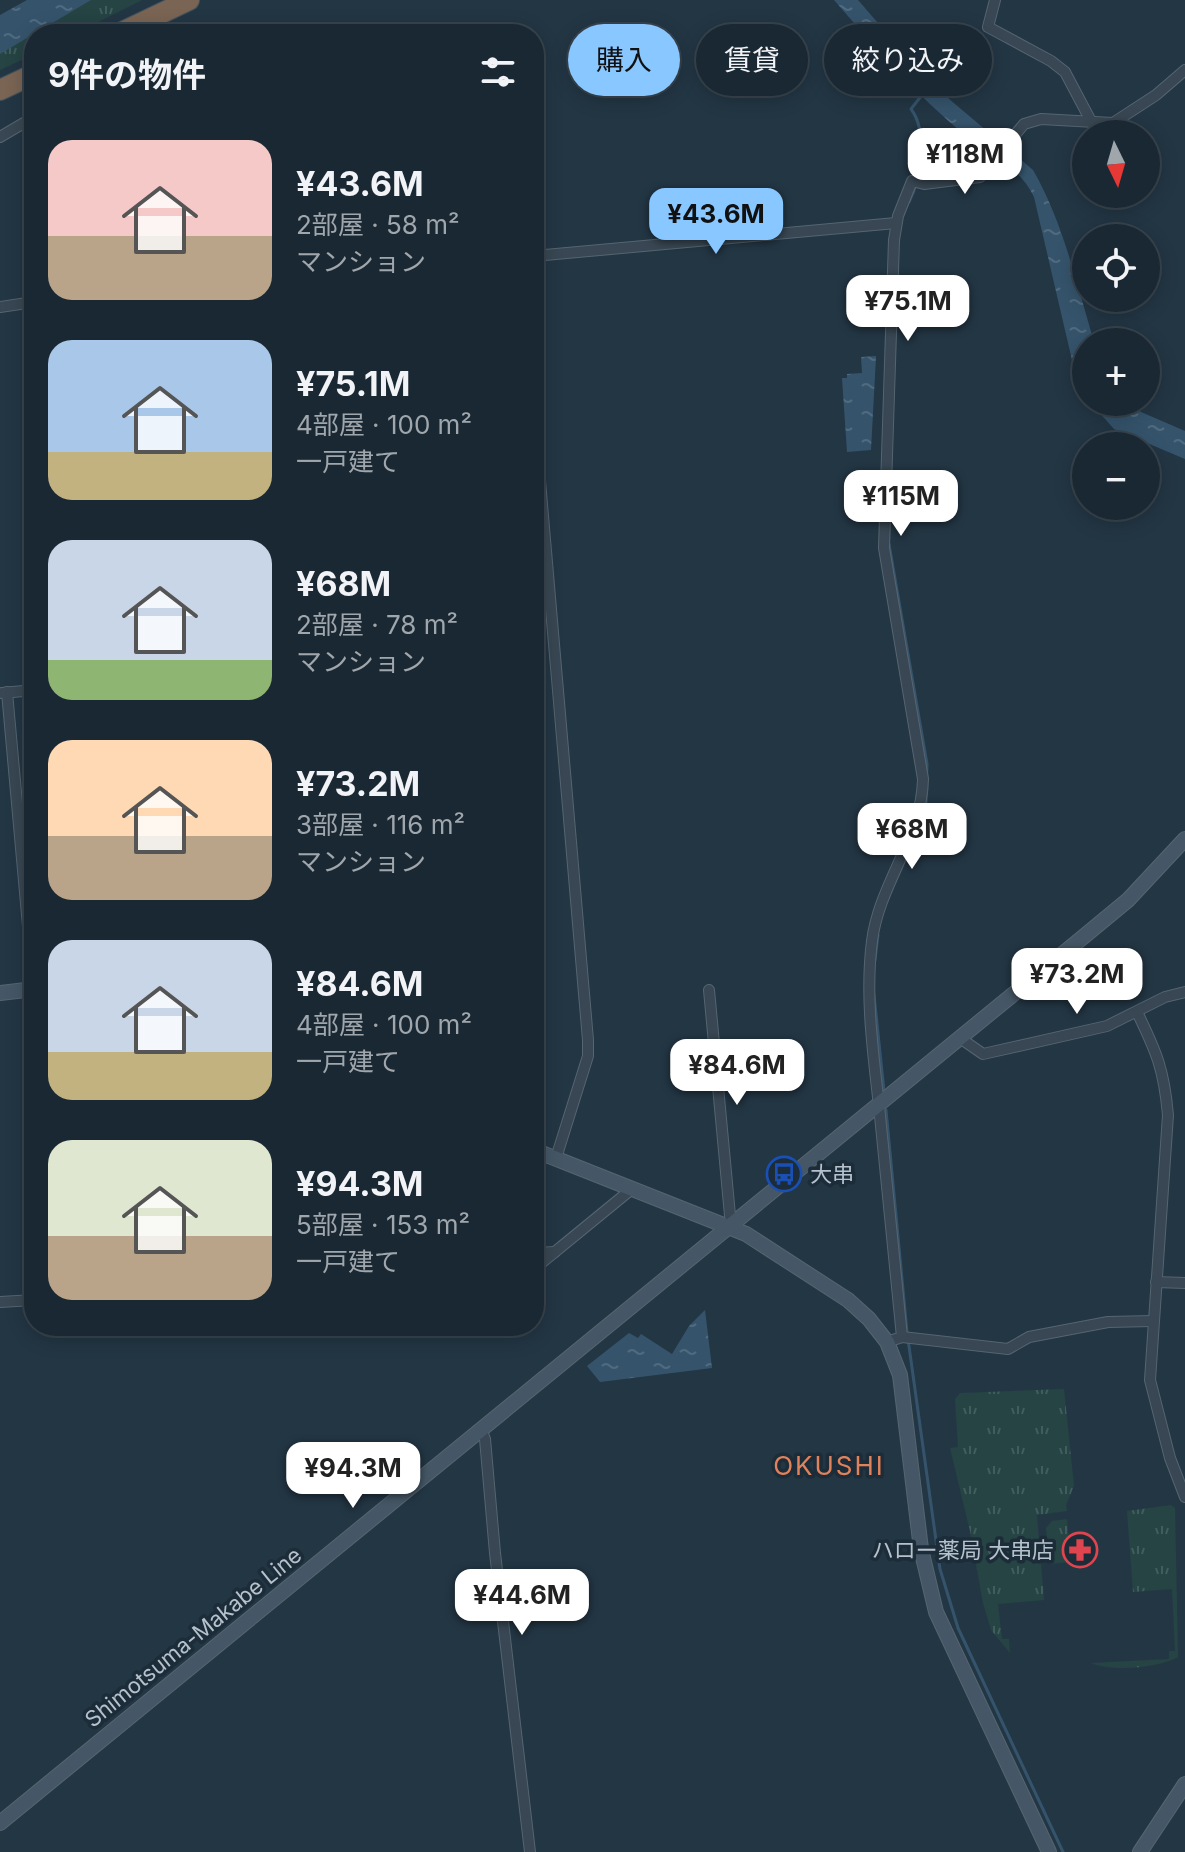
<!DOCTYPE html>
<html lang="ja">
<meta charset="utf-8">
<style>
body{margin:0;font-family:Inter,"Noto Sans JP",sans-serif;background:#27343f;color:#f1f3f6;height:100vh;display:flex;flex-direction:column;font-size:30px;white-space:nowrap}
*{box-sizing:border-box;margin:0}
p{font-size:26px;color:#9fa6ac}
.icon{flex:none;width:44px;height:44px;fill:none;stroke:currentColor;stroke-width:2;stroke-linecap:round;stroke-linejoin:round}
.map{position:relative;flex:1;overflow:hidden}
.sheet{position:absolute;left:24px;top:24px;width:520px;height:1312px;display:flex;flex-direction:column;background:#1a2833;border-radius:32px;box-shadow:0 4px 20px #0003,0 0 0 2px #38444e}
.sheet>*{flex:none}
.guide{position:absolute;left:568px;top:24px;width:496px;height:72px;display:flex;gap:16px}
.needle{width:52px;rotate:175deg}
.fabs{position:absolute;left:1072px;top:120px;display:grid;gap:16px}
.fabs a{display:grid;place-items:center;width:88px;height:88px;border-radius:50%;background:#1a2833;box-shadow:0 4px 20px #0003,0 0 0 2px #38444e;font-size:40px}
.price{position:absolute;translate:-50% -68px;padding:0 18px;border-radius:16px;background:#fff;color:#222;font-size:26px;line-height:52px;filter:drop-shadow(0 2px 4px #0008)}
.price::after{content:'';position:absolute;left:50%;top:48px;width:24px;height:18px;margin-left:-12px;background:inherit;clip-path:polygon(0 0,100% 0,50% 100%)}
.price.active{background:#88c7ff;color:#111}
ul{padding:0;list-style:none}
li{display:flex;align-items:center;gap:24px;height:200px;padding:0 24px}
li span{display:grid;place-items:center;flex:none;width:224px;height:160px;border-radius:24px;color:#555}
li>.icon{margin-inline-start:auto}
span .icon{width:96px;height:96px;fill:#fffc;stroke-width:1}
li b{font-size:34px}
h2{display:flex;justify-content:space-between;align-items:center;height:96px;padding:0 24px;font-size:34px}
.tag{padding:0 28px;border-radius:36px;background:#1a2833;box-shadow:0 4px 20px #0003,0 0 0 2px #38444e;font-size:28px;line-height:72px}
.tag.active{background:#88c7ff;color:#111}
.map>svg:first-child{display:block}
.grass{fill:url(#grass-tufts)}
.water{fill:url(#water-ripples)}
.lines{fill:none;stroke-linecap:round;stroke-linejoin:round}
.stream{stroke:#35546c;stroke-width:3}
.street-casing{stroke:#566570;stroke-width:12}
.secondary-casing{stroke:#566570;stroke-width:16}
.highway-casing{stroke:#43525d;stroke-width:22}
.street{stroke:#384753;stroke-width:10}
.secondary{stroke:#455766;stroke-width:14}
.highway{stroke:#7a6554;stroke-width:20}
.labels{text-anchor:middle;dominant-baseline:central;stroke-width:7;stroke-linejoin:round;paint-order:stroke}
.poi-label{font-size:22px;fill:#b5c2cd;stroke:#1c2c38;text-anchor:start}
.street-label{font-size:22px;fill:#b5c2cd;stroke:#1c2c38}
.quarter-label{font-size:26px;letter-spacing:2px;fill:#e0825c;stroke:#1c2c38}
</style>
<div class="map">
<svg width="1185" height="1852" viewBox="0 0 1185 1852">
<defs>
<pattern id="grass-tufts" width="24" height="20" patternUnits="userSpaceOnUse" patternTransform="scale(2)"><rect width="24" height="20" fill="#254443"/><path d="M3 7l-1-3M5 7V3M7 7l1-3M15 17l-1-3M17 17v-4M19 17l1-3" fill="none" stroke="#425d5d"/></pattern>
<pattern id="water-ripples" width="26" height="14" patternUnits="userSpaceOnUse" patternTransform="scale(2)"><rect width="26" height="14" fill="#35546c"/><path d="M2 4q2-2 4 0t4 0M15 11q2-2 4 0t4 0" fill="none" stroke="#506b80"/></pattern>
</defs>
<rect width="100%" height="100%" fill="#233644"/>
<!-- grass -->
<g class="grass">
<polygon points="87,0 142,0 74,34 34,34 34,51 29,53 28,57 0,70 0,50"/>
<polygon points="1064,1389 1074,1486 1066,1505 1067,1511 1037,1515 1044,1600 998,1604 1002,1639 1009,1639 1010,1653 991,1630 983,1603 970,1531 950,1448 958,1447 955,1399 960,1393"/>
<path d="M1171 1505 1175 1508 1178 1657C1159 1668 1111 1672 1091 1663L1169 1659V1651H1175L1172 1589 1133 1592 1127 1511Z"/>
<polygon points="1067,1519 1071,1562 1049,1564 1046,1528 1052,1521"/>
</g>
<!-- water -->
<g class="water">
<polygon points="27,0 91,0 0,54 0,15"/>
<path d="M834 0H858L929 82 1033 170C1063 222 1077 285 1094 342H1086V397L1079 390 1034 197C1020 167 991 156 966 136 917 96 875 47 834 0Z"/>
<polygon points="876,356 871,450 847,452 842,378 847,378 847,374 862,373 861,357"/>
<polygon points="1090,402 1130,402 1141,412 1185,431 1185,459 1114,429"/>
<polygon points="705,1310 712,1368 600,1382 587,1366 629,1333 638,1338 641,1334 672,1354 689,1326"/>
</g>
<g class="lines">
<!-- stream -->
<g class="stream">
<path d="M909 202C921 179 928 131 911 109L922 95"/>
<polyline points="889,544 927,764 926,802 913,842"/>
<polyline points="875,960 878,935"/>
<polyline points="874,995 884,1091"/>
<polyline points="886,1110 907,1332 940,1569 958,1628 1063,1852"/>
</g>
<!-- street casing -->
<g class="street-casing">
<g id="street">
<polyline points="995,0 988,27 1051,61 1065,72 1092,123"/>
<polyline points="26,78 34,98"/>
<polyline points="0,137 34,117"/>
<polyline points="534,256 896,223"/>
<polyline points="0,307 34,302"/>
<polyline points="534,411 588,1040 588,1056 556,1158"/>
<polyline points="7,692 34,993"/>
<polyline points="2,693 34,690"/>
<polyline points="709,990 731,1226"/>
<path d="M1137 1012C1157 1053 1164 1070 1168 1115L1150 1380 1170 1458 1185 1497"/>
<polyline points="960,1038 983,1054 1107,1026 1165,997 1185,992"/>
<polyline points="534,1253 555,1252"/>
<polyline points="534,1269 633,1188"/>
<polyline points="1156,1282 1185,1283"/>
<polyline points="0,1302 34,1300"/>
<polyline points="902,1337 1008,1349 1029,1337 1108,1322 1153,1321"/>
<path d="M887 1342 902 1337C894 1260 886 1183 879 1106 873 1052 865 996 872 941 879 884 922 837 923 779L884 548 894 240 898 216 912 181 924 184 980 177 1024 124 1041 119 1113 123 1156 95 1185 70"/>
<polyline points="481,1429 485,1439 495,1553 530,1852"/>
</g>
</g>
<!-- secondary casing -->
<g class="secondary-casing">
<g id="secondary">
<polyline points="0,993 34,989"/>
<polyline points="534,1150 746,1234 848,1300 869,1319 887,1342 900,1375 921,1549 936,1612 1049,1852"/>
<polyline points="0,1823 1082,938 1128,900 1185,839"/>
<polyline points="1140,1852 1185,1784"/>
</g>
</g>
<!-- highway casing -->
<g class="highway-casing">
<g id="highway">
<polyline points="118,34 189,0"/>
<polyline points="0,90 34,74"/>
</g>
</g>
<!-- street -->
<use href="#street" class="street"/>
<!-- secondary -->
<use href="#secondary" class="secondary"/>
<!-- highway -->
<use href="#highway" class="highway"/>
</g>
<!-- icons -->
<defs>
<g id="bus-ring" transform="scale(1.8)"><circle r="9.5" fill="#1c2c38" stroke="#1a4fb4" stroke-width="1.5"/><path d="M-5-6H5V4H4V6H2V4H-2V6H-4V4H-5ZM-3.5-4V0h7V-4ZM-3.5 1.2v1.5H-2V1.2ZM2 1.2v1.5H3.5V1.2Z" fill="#1a4fb4"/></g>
<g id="pharmacy-ring" transform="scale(1.8)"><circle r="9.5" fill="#1c2c38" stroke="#e0444e" stroke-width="1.5"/><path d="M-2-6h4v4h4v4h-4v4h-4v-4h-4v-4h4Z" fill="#e0444e"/></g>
</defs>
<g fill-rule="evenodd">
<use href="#bus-ring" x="784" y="1174"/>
<use href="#pharmacy-ring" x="1080" y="1550"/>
</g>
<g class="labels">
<!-- poi labels -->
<g class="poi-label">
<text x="810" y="1174">大串</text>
<text x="1054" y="1550" text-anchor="end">ハロー薬局 大串店</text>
</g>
<!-- street labels -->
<g class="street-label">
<text transform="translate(193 1637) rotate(-39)">Shimotsuma-Makabe Line</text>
</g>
<!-- quarter labels -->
<g class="quarter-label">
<text x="829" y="1465">OKUSHI</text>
</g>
</g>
</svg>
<div class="fabs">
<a><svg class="needle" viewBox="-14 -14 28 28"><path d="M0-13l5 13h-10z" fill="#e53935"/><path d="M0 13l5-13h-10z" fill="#9fa6ac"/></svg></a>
<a><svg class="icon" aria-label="locate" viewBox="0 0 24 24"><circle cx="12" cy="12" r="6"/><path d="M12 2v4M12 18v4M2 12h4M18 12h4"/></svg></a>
<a>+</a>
<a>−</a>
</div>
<b class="price" style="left:965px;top:196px">¥118M</b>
<b class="price active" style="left:716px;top:256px">¥43.6M</b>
<b class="price" style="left:908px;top:343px">¥75.1M</b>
<b class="price" style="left:901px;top:538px">¥115M</b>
<b class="price" style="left:912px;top:871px">¥68M</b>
<b class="price" style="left:1077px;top:1016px">¥73.2M</b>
<b class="price" style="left:737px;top:1107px">¥84.6M</b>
<b class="price" style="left:353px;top:1510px">¥94.3M</b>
<b class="price" style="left:522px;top:1637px">¥44.6M</b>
<div class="guide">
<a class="tag active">購入</a>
<a class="tag">賃貸</a>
<a class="tag">絞り込み</a>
</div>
<section class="sheet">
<h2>9件の物件<svg class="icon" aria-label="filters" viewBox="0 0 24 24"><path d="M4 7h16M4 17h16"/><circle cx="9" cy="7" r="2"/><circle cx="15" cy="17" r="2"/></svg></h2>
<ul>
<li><span style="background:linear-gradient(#f6c9c9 60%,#b9a48a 0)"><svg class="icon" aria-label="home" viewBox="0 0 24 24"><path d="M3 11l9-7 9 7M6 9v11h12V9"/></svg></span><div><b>¥43.6M</b><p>2部屋 · 58 m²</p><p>マンション</p></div></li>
<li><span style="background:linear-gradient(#a9c7e8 70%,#c2b280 0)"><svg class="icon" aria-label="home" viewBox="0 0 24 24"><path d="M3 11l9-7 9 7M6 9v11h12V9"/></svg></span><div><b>¥75.1M</b><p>4部屋 · 100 m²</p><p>一戸建て</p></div></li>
<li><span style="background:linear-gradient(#c9d6e8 75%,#8fb573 0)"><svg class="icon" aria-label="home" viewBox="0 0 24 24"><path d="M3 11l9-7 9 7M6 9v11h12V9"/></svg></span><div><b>¥68M</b><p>2部屋 · 78 m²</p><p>マンション</p></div></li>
<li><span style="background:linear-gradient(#ffd9b3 60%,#b9a48a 0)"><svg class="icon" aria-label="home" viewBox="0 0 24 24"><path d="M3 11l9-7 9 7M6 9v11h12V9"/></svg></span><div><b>¥73.2M</b><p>3部屋 · 116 m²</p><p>マンション</p></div></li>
<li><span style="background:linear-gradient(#c9d6e8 70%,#c2b280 0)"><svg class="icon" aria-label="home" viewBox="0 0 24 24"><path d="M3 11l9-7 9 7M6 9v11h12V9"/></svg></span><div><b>¥84.6M</b><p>4部屋 · 100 m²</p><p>一戸建て</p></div></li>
<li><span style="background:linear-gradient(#dfe7d0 60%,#b9a48a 0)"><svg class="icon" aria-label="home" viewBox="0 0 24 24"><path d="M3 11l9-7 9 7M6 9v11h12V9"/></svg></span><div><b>¥94.3M</b><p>5部屋 · 153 m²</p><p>一戸建て</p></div></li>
</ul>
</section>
</div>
